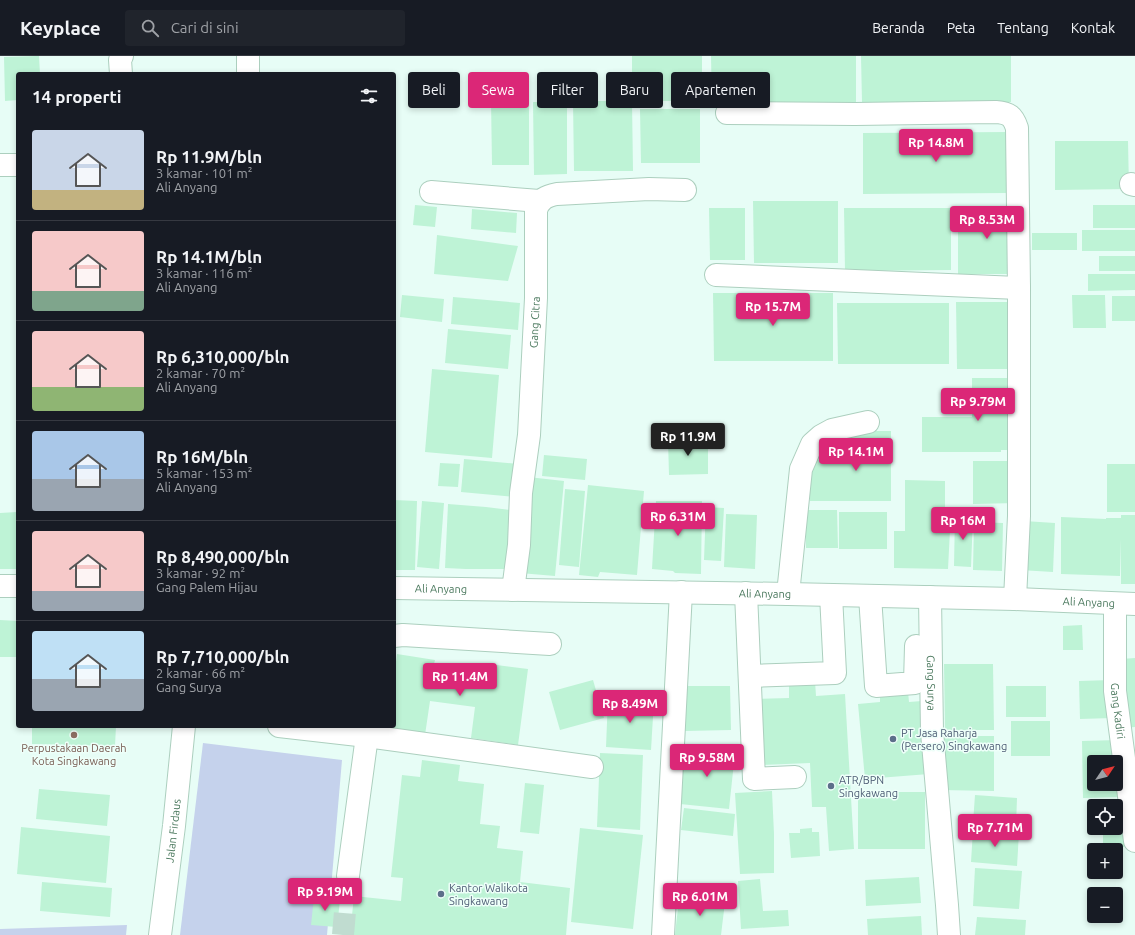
<!DOCTYPE html>
<html lang="id">
<meta charset="utf-8">
<style>
body{margin:0;font-family:Ubuntu,sans-serif;background:#20242c;color:#f1f3f6;height:100vh;display:flex;flex-direction:column;font-size:15px;white-space:nowrap}
*{box-sizing:border-box;margin:0}
p{font-size:13px;color:#9ea1a6}
.icon{flex:none;width:22px;height:22px;fill:none;stroke:currentColor;stroke-width:2;stroke-linecap:round;stroke-linejoin:round}
.map{position:relative;flex:1;overflow:hidden}
.details{position:absolute;left:16px;top:16px;width:380px;height:656px;display:flex;flex-direction:column;background:#171b24;border-radius:4px;box-shadow:0 2px 6px #0003}
.details>*{flex:none}
.banner{position:absolute;left:408px;top:16px;width:380px;height:36px;display:flex;gap:8px}
.needle{width:26px;rotate:55deg}
.buttons{position:absolute;left:1087px;top:699px;display:grid;gap:8px}
.buttons a{display:grid;place-items:center;width:36px;height:36px;border-radius:4px;background:#171b24;box-shadow:0 2px 6px #0003;font-size:20px}
.price{position:absolute;translate:-50% -34px;padding:0 9px;border-radius:4px;background:#db2777;color:#fff;font-size:13px;line-height:26px;filter:drop-shadow(0 1px 2px #0008)}
.price::after{content:'';position:absolute;left:50%;top:24px;width:12px;height:9px;margin-left:-6px;background:inherit;clip-path:polygon(0 0,100% 0,50% 100%)}
.price.current{background:#222;color:#fff}
ul{padding:0;list-style:none}
li{display:flex;align-items:center;gap:12px;height:100px;padding:0 16px}
li+li{border-top:1px solid #363941}
li span{display:grid;place-items:center;flex:none;width:112px;height:80px;border-radius:4px;color:#555}
li>.icon{margin-inline-start:auto}
span .icon{width:48px;height:48px;fill:#fffc;stroke-width:1}
li b{font-size:17px}
h2{display:flex;justify-content:space-between;align-items:center;height:48px;padding:0 16px;font-size:17px}
.tag{padding:0 14px;border-radius:4px;background:#171b24;box-shadow:0 2px 6px #0003;font-size:14px;line-height:36px}
.tag.current{background:#db2777;color:#fff}
header{display:flex;align-items:center;gap:24px;box-sizing:border-box;height:56px;padding:0 20px;background:#171b24;border-bottom:1px solid #363941}
header strong{font-size:19px}
nav{display:flex;gap:22px;margin-inline-start:auto;font-size:14px}
.search{width:280px;height:36px;background:#20242c;display:flex;align-items:center;gap:10px;box-sizing:border-box;padding:0 14px;border-radius:4px;color:#9ea1a6;font-size:15px}
.map>svg:first-child{display:block}
.green{fill:#c5d2ec}
.building{fill:#bef3d6;fill-rule:evenodd}
.lines{fill:none;stroke-linecap:round;stroke-linejoin:round}
.minor-tunnel{stroke:#c0dcd0;stroke-width:22;stroke-dasharray:22 11;stroke-linecap:butt}
.minor-casing{stroke:#accfbe;stroke-width:24}
.minor{stroke:#fff;stroke-width:22}
.education-dot{fill:#8d6e63;stroke:#eefff9;stroke-width:1.5}
.service-dot{fill:#5c6f8a;stroke:#eefff9;stroke-width:1.5}
.labels{text-anchor:middle;dominant-baseline:central;stroke-width:3;stroke-linejoin:round;paint-order:stroke}
.street-label{font-size:11px;fill:#4a785d;stroke:#eefff9}
.service-label{font-size:11px;fill:#4e5e75;stroke:#eefff9;text-anchor:start}
.education-label{font-size:11px;fill:#785e54;stroke:#eefff9}
</style>
<header>
<strong>Keyplace</strong>
<div class="search"><svg class="icon" aria-label="search" viewBox="0 0 24 24"><circle cx="10" cy="10" r="6"/><path d="M15 15l6 6"/></svg>Cari di sini</div>
<nav><a>Beranda</a><a>Peta</a><a>Tentang</a><a>Kontak</a></nav>
</header>
<div class="map">
<svg width="1135" height="879" viewBox="0 0 1135 879">
<rect width="100%" height="100%" fill="#e7fdf6"/>
<!-- green -->
<g class="green">
<polygon points="203,687 342,704 327,879 180,879"/>
<polygon points="127,869 126,879 0,879 0,873"/>
</g>
<!-- building -->
<g class="building">
<polygon points="36,0 39,0 40,18 18,18 18,44 5,45 4,1"/>
<polygon points="632,0 702,0 702,45 632,45 633,115 574,115 573,45 632,45"/>
<polygon points="711,0 856,0 856,50 712,51"/>
<polygon points="861,0 1011,0 1011,46 862,46"/>
<polygon points="491,44 529,44 529,109 492,109"/>
<polygon points="533,46 567,46 567,118 534,119"/>
<polygon points="640,53 700,53 700,107 641,107"/>
<polygon points="1008,76 1009,137 863,138 863,77"/>
<polygon points="1055,85 1128,85 1129,133 1055,134"/>
<polygon points="753,145 838,145 838,207 754,207"/>
<polygon points="415,149 437,151 435,171 413,169"/>
<rect x="1093" y="149" width="42" height="23"/>
<polygon points="958,150 1015,150 1016,218 958,218"/>
<polygon points="709,152 745,152 745,204 710,204"/>
<polygon points="844,152 951,152 951,214 845,215"/>
<polygon points="472,153 517,157 516,177 471,173"/>
<rect x="1082" y="174" width="53" height="21"/>
<rect x="1032" y="177" width="45" height="17"/>
<polygon points="437,179 518,190 508,225 434,218"/>
<rect x="1099" y="200" width="36" height="15"/>
<polygon points="1088,218 1135,218 1135,234 1088,235"/>
<polygon points="713,237 833,237 833,305 714,305"/>
<polygon points="402,239 444,243 442,266 400,261"/>
<polygon points="1072,239 1105,239 1106,272 1073,272"/>
<rect x="1112" y="240" width="23" height="25"/>
<polygon points="453,241 520,247 518,274 451,268"/>
<polygon points="956,246 1015,246 1015,313 957,313"/>
<polygon points="837,247 949,247 949,308 838,308"/>
<polygon points="448,273 511,279 508,313 445,307"/>
<polygon points="432,313 499,319 492,402 425,396"/>
<polygon points="972,322 1017,322 1017,394 1001,394 1001,396 922,396 922,361 972,361"/>
<polygon points="852,375 891,375 891,445 810,445 809,404 852,404"/>
<polygon points="708,383 708,418 669,419 668,384"/>
<polygon points="544,399 587,403 585,424 542,420"/>
<polygon points="464,403 519,408 517,441 461,436"/>
<polygon points="973,405 1017,405 1017,447 973,448"/>
<polygon points="440,407 460,408 458,431 438,430"/>
<rect x="1107" y="408" width="28" height="48"/>
<polygon points="528,421 564,425 555,520 520,517"/>
<polygon points="905,424 945,425 945,467 950,474 948,513 894,512 894,475 905,475"/>
<polygon points="588,429 644,435 637,519 600,516 598,521 579,519"/>
<polygon points="565,433 585,435 579,511 559,509"/>
<polygon points="394,444 417,445 415,514 394,514"/>
<polygon points="422,445 444,447 439,513 417,511"/>
<polygon points="656,445 702,445 701,518 675,517 673,515 652,513"/>
<polygon points="448,448 486,451 511,454 509,513 466,513 445,512"/>
<polygon points="706,451 724,452 721,505 704,504"/>
<polygon points="806,454 837,454 838,492 806,492"/>
<polygon points="17,456 18,513 0,513 0,457"/>
<rect x="839" y="456" width="48" height="37"/>
<polygon points="726,458 757,459 755,513 724,511"/>
<polygon points="955,459 973,460 971,511 954,510"/>
<polygon points="1121,459 1135,459 1135,528 1121,528 1121,483 1120,520 1061,518 1061,461 1106,463 1106,462 1121,462"/>
<polygon points="1024,465 1055,467 1053,516 1020,514"/>
<polygon points="974,466 1003,467 1002,515 973,514"/>
<polygon points="0,564 18,565 18,601 0,601"/>
<polygon points="1082,569 1083,594 1063,594 1063,570"/>
<polygon points="397,598 435,604 434,608 480,614 481,607 528,613 518,689 471,682 475,651 430,645 425,679 387,674 388,670 394,670 394,621"/>
<polygon points="1135,602 1135,671 1124,672 1121,603"/>
<polygon points="944,608 993,608 994,674 945,674"/>
<polygon points="593,624 604,662 560,674 549,636"/>
<polygon points="1111,624 1112,662 1080,663 1079,625"/>
<polygon points="815,625 816,640 845,638 854,793 829,795 826,751 812,751 810,707 759,709 755,643 789,642 789,627"/>
<polygon points="684,630 730,630 731,674 685,675"/>
<rect x="1006" y="630" width="40" height="31"/>
<polygon points="908,636 909,646 922,645 929,718 865,723 858,648 880,646 880,638"/>
<polygon points="608,642 654,644 651,694 606,691"/>
<rect x="1011" y="665" width="39" height="35"/>
<polygon points="32,670 116,670 115,690 32,688"/>
<polygon points="942,680 994,680 994,735 941,734"/>
<path d="M1118 684 1119 741 1083 742 1082 685ZM1094 706H1116V728H1094Z"/>
<polygon points="685,692 735,697 729,753 680,748"/>
<polygon points="600,697 643,699 640,774 597,771"/>
<polygon points="422,704 460,709 458,725 484,728 480,768 500,770 497,792 523,795 520,826 570,832 566,879 350,879 354,840 401,845 403,822 391,821 402,719 420,721"/>
<polygon points="525,727 544,729 539,778 520,776"/>
<polygon points="39,733 110,739 107,770 36,763"/>
<polygon points="772,735 774,778 774,817 740,818 735,737"/>
<rect x="858" y="736" width="67" height="57"/>
<polygon points="975,739 1017,742 1016,770 973,767"/>
<polygon points="1123,743 1124,791 1103,792 1103,772 1116,772 1116,750 1102,750 1102,744"/>
<polygon points="684,752 735,758 733,780 681,774"/>
<polygon points="21,771 110,780 106,827 17,818"/>
<polygon points="580,772 643,779 633,873 571,866"/>
<polygon points="812,772 812,776 819,776 820,800 791,802 789,777 800,777 800,773"/>
<polygon points="973,774 1019,777 1017,810 971,806"/>
<polygon points="975,812 1022,815 1019,853 973,850"/>
<polygon points="919,821 921,847 866,850 865,824"/>
<polygon points="760,823 763,855 788,854 789,870 741,873 738,825"/>
<polygon points="42,826 112,832 110,861 40,855"/>
<polygon points="314,841 340,844 337,871 311,869"/>
<polygon points="679,842 725,846 721,879 675,879"/>
<polygon points="921,860 922,879 868,879 867,863"/>
<polygon points="977,861 1026,864 1025,879 975,879"/>
</g>
<g class="lines">
<!-- minor-tunnel -->
<polyline class="minor-tunnel" points="343,879 348,820"/>
<!-- minor casing -->
<g class="minor-casing">
<g id="minor">
<polyline points="121,18 120,4 122,0"/>
<polyline points="248,18 248,0"/>
<path d="M727 57 855 58 996 56C1009 57 1013 60 1017 72L1019 232V460L1015 543"/>
<polyline points="0,109 18,109"/>
<polyline points="1131,128 1135,129"/>
<polyline points="431,136 539,145"/>
<polyline points="716,219 1019,232"/>
<polyline points="0,530 18,530"/>
<path id="s1" d="M394 532 788 538 1015 543 1135 548"/>
<path id="s2" d="M513 534 519 489 521 437 529 379 536 242V154C540 143 546 140 557 138L649 133 685 134"/>
<polyline points="746,537 754,723 795,721"/>
<polyline points="788,538 801,413 812,388 821,380 832,374 868,366"/>
<polyline points="870,540 876,630 915,627 916,590"/>
<path id="s3" d="M930 541 932 676 947 849 949 879"/>
<path id="s4" d="M1115 548V635L1135 785"/>
<polyline points="394,580 403,579 550,588"/>
<polyline points="750,620 835,617 831,539"/>
<polyline points="279,670 367,680 368,670"/>
<polyline points="348,820 367,680 592,711"/>
<path id="s5" d="M160 879 174 770 184 670"/>
<polyline points="663,879 681,536"/>
</g>
</g>
<!-- minor -->
<use href="#minor" class="minor"/>
</g>
<!-- markers -->
<circle class="education-dot" cx="74" cy="679" r="4"/>
<g class="service-dot">
<circle cx="893" cy="683" r="4"/>
<circle cx="831" cy="730" r="4"/>
<circle cx="441" cy="838" r="4"/>
</g>
<g class="labels">
<!-- street labels -->
<g class="street-label">
<text stroke="none"><textPath href="#s2" startOffset="269">Gang Citra</textPath></text>
<text stroke="none"><textPath href="#s1" startOffset="47">Ali Anyang</textPath></text>
<text stroke="none"><textPath href="#s1" startOffset="371">Ali Anyang</textPath></text>
<text stroke="none"><textPath href="#s1" startOffset="695">Ali Anyang</textPath></text>
<text stroke="none"><textPath href="#s3" startOffset="86">Gang Surya</textPath></text>
<text stroke="none"><textPath href="#s4" startOffset="107">Gang Kadiri</textPath></text>
<text stroke="none"><textPath href="#s5" startOffset="105">Jalan Firdaus</textPath></text>
</g>
<!-- service labels -->
<g class="service-label">
<text x="901" y="677">PT Jasa Raharja<tspan x="901" dy="13">(Persero) Singkawang</tspan></text>
<text x="839" y="724">ATR/BPN<tspan x="839" dy="13">Singkawang</tspan></text>
<text x="449" y="832">Kantor Walikota<tspan x="449" dy="13">Singkawang</tspan></text>
</g>
<!-- education labels -->
<g class="education-label">
<text x="74" y="692">Perpustakaan Daerah<tspan x="74" dy="13">Kota Singkawang</tspan></text>
</g>
</g>
</svg>
<div class="buttons">
<a><svg class="needle" viewBox="-14 -14 28 28"><path d="M0-13l5 13h-10z" fill="#e53935"/><path d="M0 13l5-13h-10z" fill="#9ea1a6"/></svg></a>
<a><svg class="icon" aria-label="locate" viewBox="0 0 24 24"><circle cx="12" cy="12" r="6"/><path d="M12 2v4M12 18v4M2 12h4M18 12h4"/></svg></a>
<a>+</a>
<a>−</a>
</div>
<b class="price" style="left:936px;top:107px">Rp 14.8M</b>
<b class="price" style="left:987px;top:184px">Rp 8.53M</b>
<b class="price" style="left:773px;top:271px">Rp 15.7M</b>
<b class="price" style="left:978px;top:366px">Rp 9.79M</b>
<b class="price current" style="left:688px;top:401px">Rp 11.9M</b>
<b class="price" style="left:856px;top:416px">Rp 14.1M</b>
<b class="price" style="left:678px;top:481px">Rp 6.31M</b>
<b class="price" style="left:963px;top:485px">Rp 16M</b>
<b class="price" style="left:460px;top:641px">Rp 11.4M</b>
<b class="price" style="left:630px;top:668px">Rp 8.49M</b>
<b class="price" style="left:707px;top:722px">Rp 9.58M</b>
<b class="price" style="left:995px;top:792px">Rp 7.71M</b>
<b class="price" style="left:325px;top:856px">Rp 9.19M</b>
<b class="price" style="left:700px;top:861px">Rp 6.01M</b>
<div class="banner">
<a class="tag">Beli</a>
<a class="tag current">Sewa</a>
<a class="tag">Filter</a>
<a class="tag">Baru</a>
<a class="tag">Apartemen</a>
</div>
<section class="details">
<h2>14 properti<svg class="icon" aria-label="filters" viewBox="0 0 24 24"><path d="M4 7h16M4 17h16"/><circle cx="9" cy="7" r="2"/><circle cx="15" cy="17" r="2"/></svg></h2>
<ul>
<li><span style="background:linear-gradient(#c9d6e8 75%,#c2b280 0)"><svg class="icon" aria-label="home" viewBox="0 0 24 24"><path d="M3 11l9-7 9 7M6 9v11h12V9"/></svg></span><div><b>Rp 11.9M/bln</b><p>3 kamar · 101 m²</p><p>Ali Anyang</p></div></li>
<li><span style="background:linear-gradient(#f6c9c9 75%,#7fa58c 0)"><svg class="icon" aria-label="home" viewBox="0 0 24 24"><path d="M3 11l9-7 9 7M6 9v11h12V9"/></svg></span><div><b>Rp 14.1M/bln</b><p>3 kamar · 116 m²</p><p>Ali Anyang</p></div></li>
<li><span style="background:linear-gradient(#f6c9c9 70%,#8fb573 0)"><svg class="icon" aria-label="home" viewBox="0 0 24 24"><path d="M3 11l9-7 9 7M6 9v11h12V9"/></svg></span><div><b>Rp 6,310,000/bln</b><p>2 kamar · 70 m²</p><p>Ali Anyang</p></div></li>
<li><span style="background:linear-gradient(#a9c7e8 60%,#9aa5b1 0)"><svg class="icon" aria-label="home" viewBox="0 0 24 24"><path d="M3 11l9-7 9 7M6 9v11h12V9"/></svg></span><div><b>Rp 16M/bln</b><p>5 kamar · 153 m²</p><p>Ali Anyang</p></div></li>
<li><span style="background:linear-gradient(#f6c9c9 75%,#9aa5b1 0)"><svg class="icon" aria-label="home" viewBox="0 0 24 24"><path d="M3 11l9-7 9 7M6 9v11h12V9"/></svg></span><div><b>Rp 8,490,000/bln</b><p>3 kamar · 92 m²</p><p>Gang Palem Hijau</p></div></li>
<li><span style="background:linear-gradient(#bfe0f5 60%,#9aa5b1 0)"><svg class="icon" aria-label="home" viewBox="0 0 24 24"><path d="M3 11l9-7 9 7M6 9v11h12V9"/></svg></span><div><b>Rp 7,710,000/bln</b><p>2 kamar · 66 m²</p><p>Gang Surya</p></div></li>
</ul>
</section>
</div>
